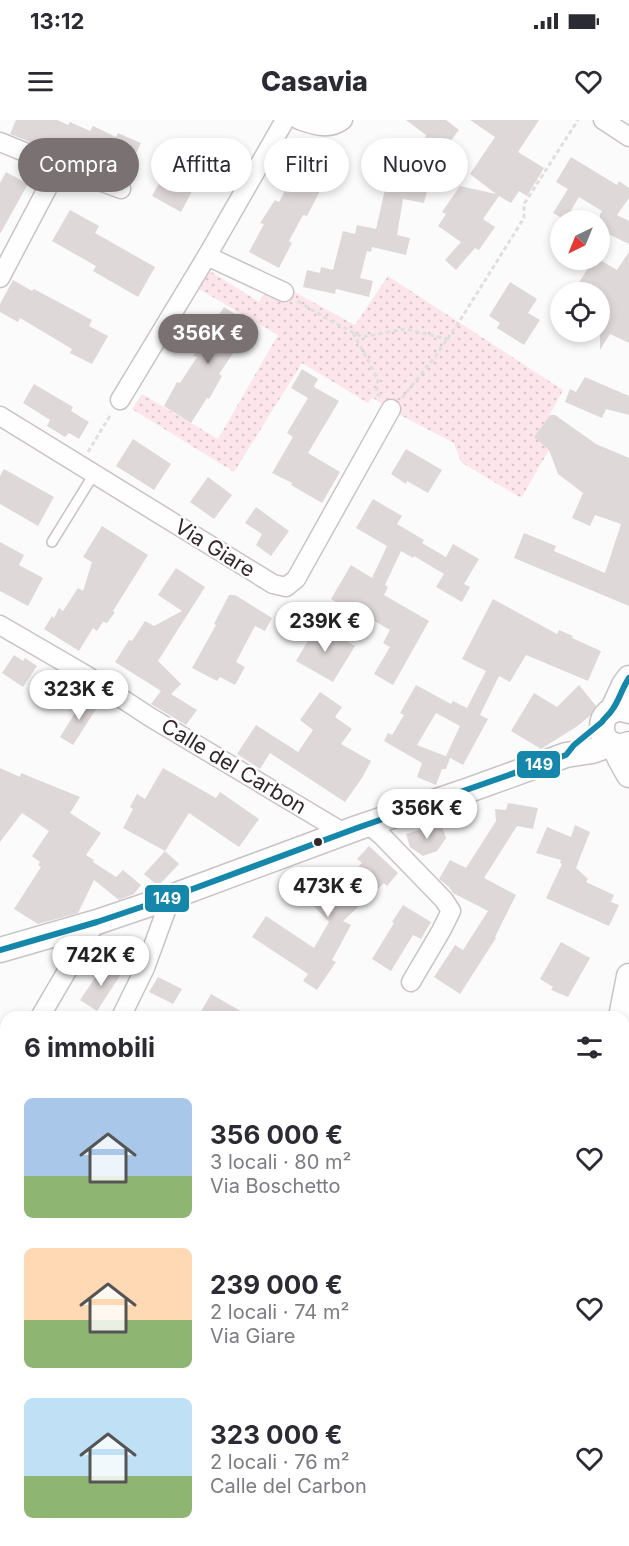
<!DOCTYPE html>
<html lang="it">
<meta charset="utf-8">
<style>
body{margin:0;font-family:Inter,sans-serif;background:#f7f7f7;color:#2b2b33;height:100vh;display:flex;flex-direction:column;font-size:22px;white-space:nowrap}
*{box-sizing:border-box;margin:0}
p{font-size:20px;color:#7c7c81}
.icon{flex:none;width:33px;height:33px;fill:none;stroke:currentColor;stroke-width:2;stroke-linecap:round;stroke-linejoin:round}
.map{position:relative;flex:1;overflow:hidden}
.details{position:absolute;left:0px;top:891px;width:630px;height:536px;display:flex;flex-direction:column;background:#fff;border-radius:18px 18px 0 0;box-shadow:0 3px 9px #0003}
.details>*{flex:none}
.hud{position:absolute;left:18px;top:18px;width:594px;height:54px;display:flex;gap:12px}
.needle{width:39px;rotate:223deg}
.tools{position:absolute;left:550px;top:90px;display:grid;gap:12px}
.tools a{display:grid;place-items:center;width:60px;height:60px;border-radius:50%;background:#fff;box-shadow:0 3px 9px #0003;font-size:30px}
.price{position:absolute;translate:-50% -51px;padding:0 14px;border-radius:21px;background:#fff;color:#222;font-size:20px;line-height:39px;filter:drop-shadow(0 2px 3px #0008)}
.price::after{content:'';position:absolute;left:50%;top:36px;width:18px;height:14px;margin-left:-9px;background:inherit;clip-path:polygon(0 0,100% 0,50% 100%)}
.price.selected{background:#7a7173;color:#fff}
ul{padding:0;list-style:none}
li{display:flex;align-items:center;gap:18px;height:150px;padding:0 24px}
li span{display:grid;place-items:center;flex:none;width:168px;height:120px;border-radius:9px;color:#555}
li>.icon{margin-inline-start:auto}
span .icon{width:72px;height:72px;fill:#fffc;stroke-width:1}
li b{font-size:26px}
h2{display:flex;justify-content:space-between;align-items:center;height:72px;padding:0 24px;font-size:26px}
.pill{padding:0 21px;border-radius:27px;background:#fff;box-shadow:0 3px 9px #0003;font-size:21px;line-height:54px}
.pill.selected{background:#7a7173;color:#fff}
.status{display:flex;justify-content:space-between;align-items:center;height:42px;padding:0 30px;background:#fff;direction:ltr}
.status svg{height:16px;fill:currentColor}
header{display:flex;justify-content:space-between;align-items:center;height:78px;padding:0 24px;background:#fff;font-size:27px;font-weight:800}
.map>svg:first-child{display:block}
.park{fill:url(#park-dots)}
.building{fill:#dfd8d9;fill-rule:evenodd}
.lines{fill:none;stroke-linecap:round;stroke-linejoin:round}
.lane-casing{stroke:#cac3c5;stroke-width:12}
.street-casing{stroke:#cac3c5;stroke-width:21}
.secondary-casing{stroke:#cac3c5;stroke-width:27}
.path{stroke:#dfdfdf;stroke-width:3;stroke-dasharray:4.5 3;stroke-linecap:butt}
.lane{stroke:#fefefe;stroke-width:9}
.street{stroke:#fefefe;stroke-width:18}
.secondary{stroke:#fefefe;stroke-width:24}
.bus-1-casing{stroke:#fff;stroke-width:10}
.bus-1{stroke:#1587aa;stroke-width:6}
.bus-dot{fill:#34272a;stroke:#fff;stroke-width:2}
.labels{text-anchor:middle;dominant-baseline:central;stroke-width:4.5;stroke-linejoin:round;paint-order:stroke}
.street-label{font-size:21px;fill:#34272a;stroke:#fff}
.line-badge{stroke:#fff;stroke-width:2}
.badge-label{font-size:16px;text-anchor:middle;font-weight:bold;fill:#fff}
</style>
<div class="status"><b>13:12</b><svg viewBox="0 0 49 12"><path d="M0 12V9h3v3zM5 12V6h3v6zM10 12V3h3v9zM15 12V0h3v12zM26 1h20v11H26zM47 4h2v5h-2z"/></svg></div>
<header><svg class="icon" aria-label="menu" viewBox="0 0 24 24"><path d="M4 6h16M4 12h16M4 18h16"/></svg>Casavia<svg class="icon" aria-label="heart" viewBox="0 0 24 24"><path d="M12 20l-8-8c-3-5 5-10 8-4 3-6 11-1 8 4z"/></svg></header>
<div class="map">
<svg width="629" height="1426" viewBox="0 0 629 1426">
<defs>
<pattern id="park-dots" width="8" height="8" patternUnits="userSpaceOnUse" patternTransform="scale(1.5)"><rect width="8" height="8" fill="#fce6eb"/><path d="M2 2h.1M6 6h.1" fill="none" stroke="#d9c5ca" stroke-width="1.8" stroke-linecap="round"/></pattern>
</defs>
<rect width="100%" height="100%" fill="#fbfbfb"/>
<!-- park -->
<polygon class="park" points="210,151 259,182 267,169 287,168 355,205 388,156 563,270 551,292 535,317 549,330 521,378 461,342 454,323 398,294 373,278 372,278 368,283 302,243 234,352 132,289 142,274 218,319 278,215 199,169"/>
<!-- building -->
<g class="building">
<polygon points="16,0 57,0 68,5 70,2 90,11 93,6 116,17 118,13 141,23 129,48 106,38 104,43 82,33 80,37 58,27 56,32 34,22 33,23 10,14"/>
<polygon points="406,0 446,0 459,10 442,32 425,19 426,15"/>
<polygon points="470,0 539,0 518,32 544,48 527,76 519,71 511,83 499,76 483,99 495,107 479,130 475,128 456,150 445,140 461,122 438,106 446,94 442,92 460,66 496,74 470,54 495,17"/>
<polygon points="176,30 207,38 192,64 195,66 181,92 152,76 167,49 164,47"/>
<polygon points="571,37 617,65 619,61 629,68 629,78 617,95 629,101 629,124 600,110 600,94 602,91 579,77 565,100 553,93 568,69 556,62"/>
<polygon points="6,52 28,64 0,114 0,63"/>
<polygon points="293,55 321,69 307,96 303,95 289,121 292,123 279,148 249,132 264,104 260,103 275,80 279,82"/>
<polygon points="409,55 430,60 424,83 403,79 397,115 410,118 406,135 372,127 371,132 367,131 360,158 373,161 369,177 336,169 335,174 303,167 307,150 320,153 321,147 333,150 343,111 355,114 357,105 376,109 388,56 408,61"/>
<polygon points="70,90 99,106 95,113 155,147 138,177 93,151 96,146 52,121"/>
<polygon points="629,132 629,223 610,214 600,230 600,172 573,172 593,140 600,140 617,150"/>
<polygon points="13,160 32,171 34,169 92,200 89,206 108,216 92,244 70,233 72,229 20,198 18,202 0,192 0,184"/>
<polygon points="510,162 537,179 528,193 540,200 524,225 497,208 500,203 489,196"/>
<polygon points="224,187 252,205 219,254 222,256 209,279 207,278 191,303 164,286 177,262 180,263 197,237 193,236"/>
<polygon points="302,249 318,259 312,270 314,267 339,281 308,333 340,352 322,383 291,365 292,363 272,353 293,317 287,313 308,278 291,268"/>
<polygon points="585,257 629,276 629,295 606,289 602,298 565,282 570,269 576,272"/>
<polygon points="34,264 73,287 71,291 89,302 79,319 69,313 65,317 47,306 50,300 23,283"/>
<polygon points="550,295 555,295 596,324 629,338 629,486 514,438 524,413 556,426 554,431 605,453 621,404 595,395 590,406 572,398 583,373 558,354 549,330 534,317"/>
<polygon points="133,319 171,344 154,370 116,346"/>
<polygon points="406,329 442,350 428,373 407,361 406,364 391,354"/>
<polygon points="4,349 54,377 38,406 0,384 0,356"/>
<polygon points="208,357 232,375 214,399 190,382"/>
<polygon points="373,379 402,396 397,404 424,420 422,423 446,437 453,424 479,439 464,464 470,467 462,482 436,467 444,454 414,436 413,438 401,431 385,465 388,467 384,475 429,501 393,565 374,554 390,527 383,523 390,510 357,491 356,494 331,479 351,445 372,458 387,426 356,408"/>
<polygon points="256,387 289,411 271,436 256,425 262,414 245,403"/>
<polygon points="102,406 148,435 113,491 115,492 107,503 103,502 97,511 93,508 79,531 44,509 52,496 54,498 59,488 63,491 78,468 83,471 92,442 83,437"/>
<polygon points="0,422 24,435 19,445 43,458 28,486 0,471"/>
<polygon points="176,448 205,467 158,541 181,564 171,574 197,590 186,605 151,584 161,571 115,542 129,520 132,521 145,501 154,506 182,491 158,475"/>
<polygon points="229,475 235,475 272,498 265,511 255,506 236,542 245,547 235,565 220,557 217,561 192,548 216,505 214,504"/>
<path d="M493 479 557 514 559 510 573 516 572 518 601 531 588 561 526 535 510 562 499 556 480 595 488 599 463 645 450 638 446 649H442L436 665 417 657 422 643 384 621 388 613 392 615 404 595 400 593 416 565 451 584 453 581 467 588 486 551 462 539ZM436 593 460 606 446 636 448 637 417 625Z"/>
<polygon points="318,504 355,526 333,562 296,541"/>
<polygon points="14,535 23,541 25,538 37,546 23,567 2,553"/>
<polygon points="579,565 596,586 590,596 576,607 541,629 511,611 534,573 557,587"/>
<polygon points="320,572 342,587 335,597 352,609 341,624 371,641 362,658 345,682 270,633 260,649 237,634 256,605 298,632 313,610 300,600"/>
<polygon points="85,577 98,586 73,625 60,617"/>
<polygon points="0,648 20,657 21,653 80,677 70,693 101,713 86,735 94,740 93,742 116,757 123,750 141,765 134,774 119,780 94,760 78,793 38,804 14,789 41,747 38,745 40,742 32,736 49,711 22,693 0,722"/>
<polygon points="163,648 216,678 220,672 259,699 239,727 189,693 165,731 123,708 133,689 130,687 137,674 145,679"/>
<polygon points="508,683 538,688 533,709 517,706 484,758 516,775 495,817 496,818 460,874 434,857 455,825 463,830 488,791 453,773 449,767 439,759 450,740 466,748 496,701 495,689 506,690"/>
<polygon points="441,703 446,718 437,731 423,736 410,727 406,714"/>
<polygon points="575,705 590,712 576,748 588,759 586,762 614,775 611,782 619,785 609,806 546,778 562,744 560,743 561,740 536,733 547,707 571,717"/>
<polygon points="369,726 398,753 387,766 384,763 343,801 351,805 332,840 336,842 317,870 303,861 308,854 252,817 266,796 314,828 329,802 302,774 322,755 335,769 362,743 357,739"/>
<polygon points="165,731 179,744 158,766 144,754"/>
<polygon points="403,785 431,802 421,819 413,815 391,851 372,839 394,803 392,802"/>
<polygon points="561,822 590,838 568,877 551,870 553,867 540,859"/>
<polygon points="105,843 121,854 97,891 80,880"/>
<polygon points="158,857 182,869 173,884 149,872"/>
<polygon points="211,874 251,897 198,897"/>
</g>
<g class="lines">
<!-- lane casing -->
<g class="lane-casing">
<polyline id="lane" points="52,422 94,354"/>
</g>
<!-- street casing -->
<g class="street-casing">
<g id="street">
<path d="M299 0C314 5 329 11 343 0"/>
<polyline points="603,0 629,17"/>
<polyline points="0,22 59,46 121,69"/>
<polyline points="207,136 284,172"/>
<polyline points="0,158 59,46"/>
<polyline points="120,280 207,136 285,0"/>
<polyline points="0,296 273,464 286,467 296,459 391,289"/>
<polyline points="0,505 86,555 150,597 344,713"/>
<polyline points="369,705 382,716 444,780 451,791 441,811 411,862"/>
<polyline points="40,897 88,815 97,802"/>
<polyline points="121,897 145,848 171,777"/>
<polyline points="0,965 6,955"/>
<polyline points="0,1103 6,1093"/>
</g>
</g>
<!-- secondary casing -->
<g class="secondary-casing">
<g id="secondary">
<polyline points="612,591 624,565 629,558"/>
<path d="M629 591C592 578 594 638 629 624"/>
<polyline points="614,625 620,639 629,655"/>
<polyline points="0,830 97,802 171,777 357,708 469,670 566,635 592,631 612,624"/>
<polyline points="621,897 629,856"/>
<polyline points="624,957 629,931"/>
<polyline points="624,1046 629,1053"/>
<polyline points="624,1071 629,1072"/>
<polyline points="484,1426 486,1420"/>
</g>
</g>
<!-- path -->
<g class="path">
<polyline points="298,181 327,199 362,217 405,209 448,219"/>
<polyline points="353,213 378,259 376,273 380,276"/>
<polyline points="402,278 435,237 459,202 524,98 524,84 578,0"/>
<polyline points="88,332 111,294"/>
</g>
<!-- lane -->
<use href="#lane" class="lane"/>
<!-- street -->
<use href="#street" class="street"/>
<!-- secondary -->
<use href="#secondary" class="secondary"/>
<!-- bus-1 casing -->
<g class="bus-1-casing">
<path id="bus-1" d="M0 830 97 802 171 777 357 708 566 635 574 625 602 602C605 597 609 595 612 590 619 581 622 568 629 558"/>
</g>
<!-- bus-1 -->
<use href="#bus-1" class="bus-1"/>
</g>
<!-- markers -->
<circle class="bus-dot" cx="318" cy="722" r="5"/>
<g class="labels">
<!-- street labels -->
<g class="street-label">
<text transform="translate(215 428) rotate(32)">Via Giare</text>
<text transform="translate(234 646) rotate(31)">Calle del Carbon</text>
</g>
</g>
<g class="line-badge">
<rect x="516" y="630" width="45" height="29" rx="6" fill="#1587aa"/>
<rect x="144" y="764" width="46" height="29" rx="6" fill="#1587aa"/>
</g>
<g class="badge-label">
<text x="539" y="650">149</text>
<text x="167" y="784">149</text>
</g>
</svg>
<div class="tools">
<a><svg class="needle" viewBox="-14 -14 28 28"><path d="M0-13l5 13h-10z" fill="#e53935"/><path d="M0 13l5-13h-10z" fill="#7c7c81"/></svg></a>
<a><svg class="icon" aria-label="locate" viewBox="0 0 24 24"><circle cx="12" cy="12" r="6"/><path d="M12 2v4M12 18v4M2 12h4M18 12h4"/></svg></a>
</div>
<b class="price selected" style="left:208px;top:245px">356K €</b>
<b class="price" style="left:325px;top:533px">239K €</b>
<b class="price" style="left:79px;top:601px">323K €</b>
<b class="price" style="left:427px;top:720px">356K €</b>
<b class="price" style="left:328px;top:798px">473K €</b>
<b class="price" style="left:101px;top:867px">742K €</b>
<div class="hud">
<a class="pill selected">Compra</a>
<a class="pill">Affitta</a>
<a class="pill">Filtri</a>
<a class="pill">Nuovo</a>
</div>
<section class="details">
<h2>6 immobili<svg class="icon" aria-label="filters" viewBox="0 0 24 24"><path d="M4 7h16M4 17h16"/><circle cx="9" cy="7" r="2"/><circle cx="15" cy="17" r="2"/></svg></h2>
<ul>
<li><span style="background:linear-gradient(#a9c7e8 65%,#8fb573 0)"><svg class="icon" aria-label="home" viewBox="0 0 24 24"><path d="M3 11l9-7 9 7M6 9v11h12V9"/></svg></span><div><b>356 000 €</b><p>3 locali · 80 m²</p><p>Via Boschetto</p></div><svg class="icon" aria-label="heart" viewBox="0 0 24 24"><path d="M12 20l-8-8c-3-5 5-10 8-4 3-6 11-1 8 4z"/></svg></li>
<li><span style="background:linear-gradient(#ffd9b3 60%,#8fb573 0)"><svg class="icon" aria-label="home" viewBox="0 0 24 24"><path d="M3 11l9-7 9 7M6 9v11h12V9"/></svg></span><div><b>239 000 €</b><p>2 locali · 74 m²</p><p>Via Giare</p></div><svg class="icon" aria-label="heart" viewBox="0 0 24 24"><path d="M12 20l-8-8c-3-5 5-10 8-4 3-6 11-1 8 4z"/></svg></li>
<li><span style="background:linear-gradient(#bfe0f5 65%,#8fb573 0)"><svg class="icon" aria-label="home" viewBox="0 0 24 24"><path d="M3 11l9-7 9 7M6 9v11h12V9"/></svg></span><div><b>323 000 €</b><p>2 locali · 76 m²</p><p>Calle del Carbon</p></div><svg class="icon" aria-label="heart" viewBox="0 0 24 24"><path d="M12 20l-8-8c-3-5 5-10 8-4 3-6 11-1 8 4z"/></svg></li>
</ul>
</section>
</div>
